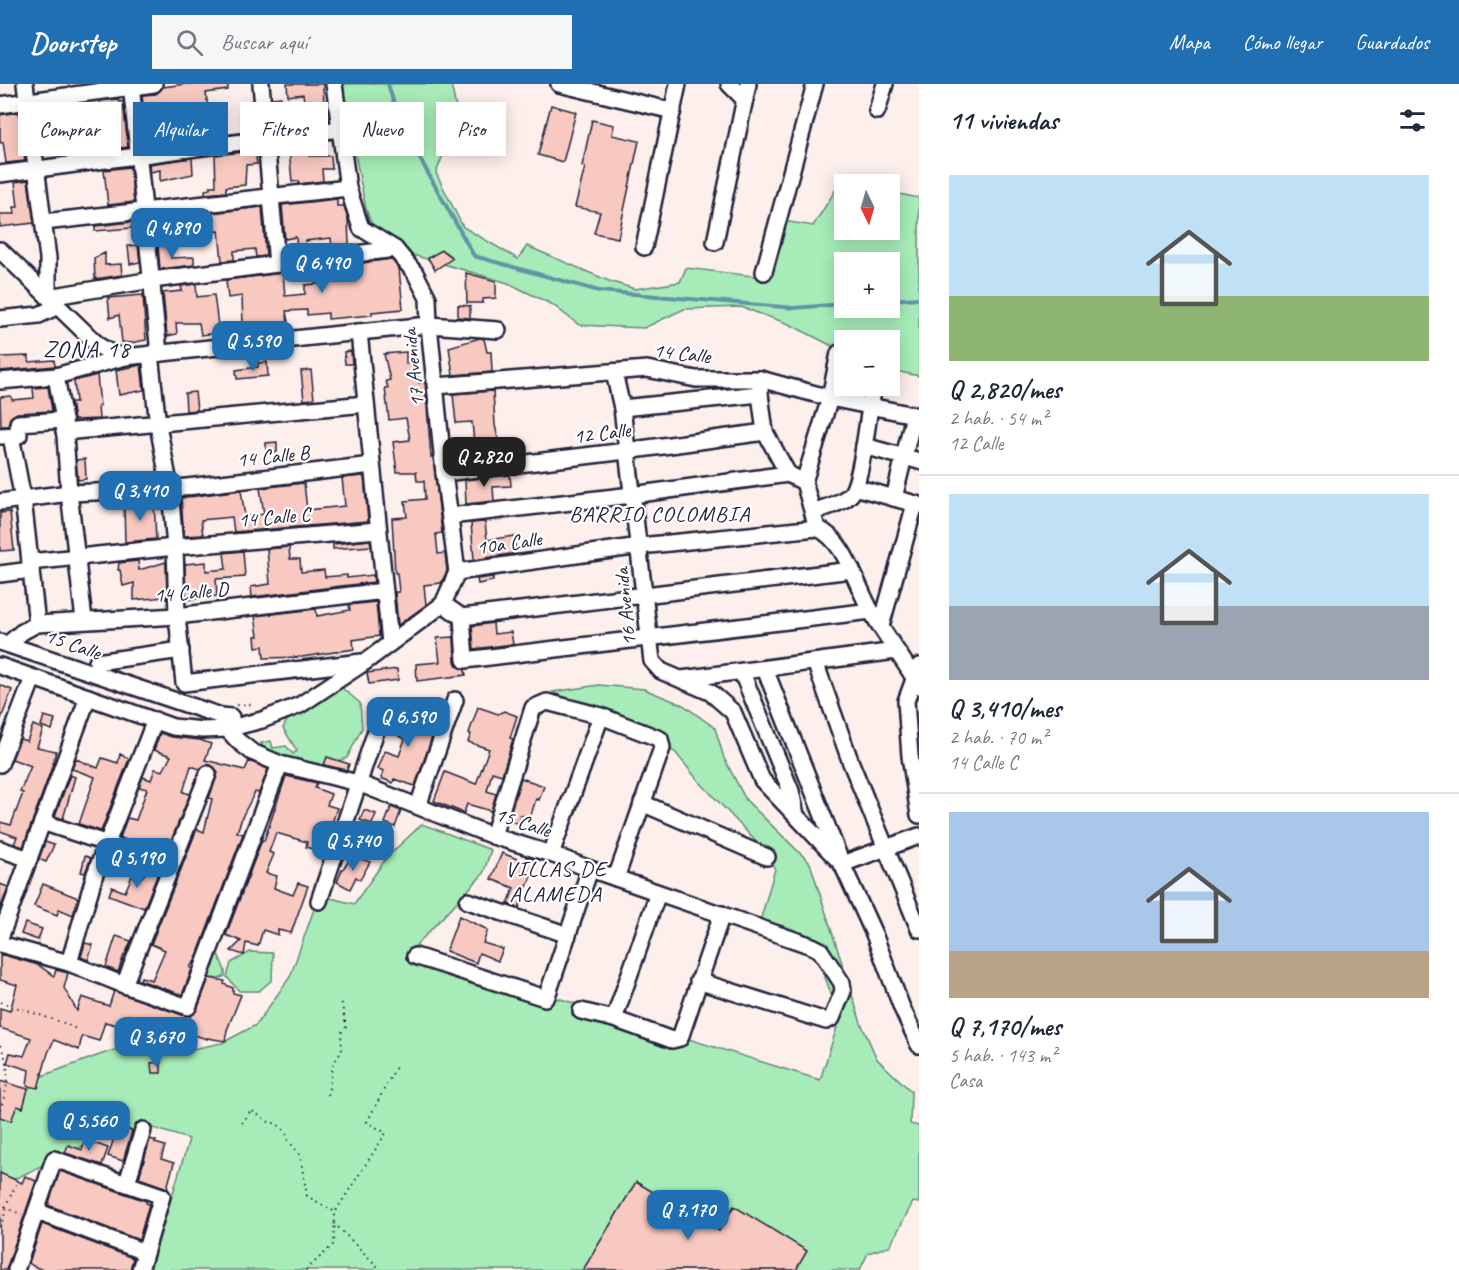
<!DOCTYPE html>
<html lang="es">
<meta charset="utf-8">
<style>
body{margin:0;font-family:Caveat,sans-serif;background:#f6f6f7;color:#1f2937;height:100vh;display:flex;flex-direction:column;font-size:22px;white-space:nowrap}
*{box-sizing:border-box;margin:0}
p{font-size:20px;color:#747a83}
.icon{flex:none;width:33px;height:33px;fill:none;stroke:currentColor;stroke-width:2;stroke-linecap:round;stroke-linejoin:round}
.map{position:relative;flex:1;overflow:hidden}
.details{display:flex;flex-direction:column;background:#fff;width:540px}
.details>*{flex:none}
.hud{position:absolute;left:18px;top:18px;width:570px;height:54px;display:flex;gap:12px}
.needle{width:39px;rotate:175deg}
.controls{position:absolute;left:834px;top:90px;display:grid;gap:12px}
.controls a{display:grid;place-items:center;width:66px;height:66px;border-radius:0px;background:#fff;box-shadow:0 3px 15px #0003;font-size:30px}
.price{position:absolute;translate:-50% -51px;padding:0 14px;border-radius:12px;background:#1f6fb2;color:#fff;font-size:20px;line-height:39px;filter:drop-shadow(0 2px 3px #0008)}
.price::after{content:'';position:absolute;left:50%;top:36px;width:18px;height:14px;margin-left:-9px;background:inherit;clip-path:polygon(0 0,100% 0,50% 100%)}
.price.current{background:#222;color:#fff}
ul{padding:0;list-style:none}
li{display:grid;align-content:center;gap:12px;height:318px;padding:0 30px}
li+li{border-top:2px solid #e0e1e3}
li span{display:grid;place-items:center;height:186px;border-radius:0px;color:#555}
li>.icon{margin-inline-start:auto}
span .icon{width:108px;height:108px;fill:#fffc;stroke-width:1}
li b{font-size:26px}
h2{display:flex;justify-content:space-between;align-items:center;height:72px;padding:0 30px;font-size:26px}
.pill{padding:0 21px;border-radius:0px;background:#fff;box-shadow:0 3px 15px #0003;font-size:21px;line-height:54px}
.pill.current{background:#1f6fb2;color:#fff}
header{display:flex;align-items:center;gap:36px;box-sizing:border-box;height:84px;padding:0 30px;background:#1f6fb2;color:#fff}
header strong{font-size:28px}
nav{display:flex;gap:33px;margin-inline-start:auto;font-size:21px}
.search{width:420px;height:54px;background:#f6f6f7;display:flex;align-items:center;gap:15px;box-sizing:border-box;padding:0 21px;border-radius:0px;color:#747a83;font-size:22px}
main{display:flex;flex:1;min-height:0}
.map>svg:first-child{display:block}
.green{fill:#a7ecb8;stroke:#64877a;stroke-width:1.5;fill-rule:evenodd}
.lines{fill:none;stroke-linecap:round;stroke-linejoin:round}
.stream{stroke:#6494a6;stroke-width:4}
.building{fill:#f8c9c1;stroke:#22223b;stroke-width:1.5}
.minor-casing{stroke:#22223b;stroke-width:20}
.path{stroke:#22223b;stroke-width:2;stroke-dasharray:1.5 4.5;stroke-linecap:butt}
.minor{stroke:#fff;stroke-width:15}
.labels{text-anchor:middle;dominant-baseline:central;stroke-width:4.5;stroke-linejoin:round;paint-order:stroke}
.street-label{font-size:21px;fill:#22223b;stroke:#fff}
.neighbourhood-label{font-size:22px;letter-spacing:1.5px;fill:#22223b;stroke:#fff}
.quarter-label{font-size:24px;letter-spacing:1.5px;fill:#22223b;stroke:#fff}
</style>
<header>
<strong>Doorstep</strong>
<div class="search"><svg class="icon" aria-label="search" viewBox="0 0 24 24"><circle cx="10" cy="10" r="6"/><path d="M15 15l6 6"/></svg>Buscar aquí</div>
<nav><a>Mapa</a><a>Cómo llegar</a><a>Guardados</a></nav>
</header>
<main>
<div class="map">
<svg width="919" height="1186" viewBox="0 0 919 1186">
<rect width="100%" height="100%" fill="#fdefec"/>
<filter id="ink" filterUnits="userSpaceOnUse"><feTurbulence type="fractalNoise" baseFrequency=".0167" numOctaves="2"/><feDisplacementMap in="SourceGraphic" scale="12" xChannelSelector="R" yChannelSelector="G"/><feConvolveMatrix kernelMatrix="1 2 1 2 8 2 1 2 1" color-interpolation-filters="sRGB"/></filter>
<g filter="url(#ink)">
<!-- green -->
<g class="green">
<path d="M341 0H451L458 33 436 89 463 143 518 175 527 162 609 197 635 205 680 198 686 184 769 194 784 137 813 142 838 102 844 103V146H890V108L919 114V292L890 286V256H844V268L789 240 741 223 684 225 644 244 579 241 553 221 508 199 379 161 366 125ZM844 178H890V224H844Z"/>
<polygon points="599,601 644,605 683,621 715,644 724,674 746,716 810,779 861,939 877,975 911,1007 910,1040 919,1042 919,1119 913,1118 890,1162 868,1169 860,1186 150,1186 189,1055 153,1044 99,1054 0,1102 0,1031 42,992 105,969 151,955 187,966 222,959 256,941 290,893 319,811 354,820 387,773 422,740 491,766 483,790 410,868 820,996 840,934 812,858 759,841 775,785 763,765 697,695 675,668 553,608"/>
<polygon points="341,603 360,619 362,644 347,674 318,684 267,672 261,659 271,657 273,664 286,662 293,670 297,667 283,644 288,634 305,627"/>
<polygon points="250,868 273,869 272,896 259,907 239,907 227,893 231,879"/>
<polygon points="215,872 219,872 225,887 225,892 219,895 204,893 206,886 214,882"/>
</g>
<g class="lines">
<!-- stream -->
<g class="stream">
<polyline points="388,0 399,37 474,172 599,207 794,224 844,220"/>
<polyline points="890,216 919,214"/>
</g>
</g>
<!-- building -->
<g class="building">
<polygon points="185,0 228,0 228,6 206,9 208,24 187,28 186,24 164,29 167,46 155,47 157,59 147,61 142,11 156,10 163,3"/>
<polygon points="287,0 323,0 324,23 305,25 303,10 288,12"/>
<polygon points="281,13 282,25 273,26 272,14"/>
<polygon points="118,15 119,18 123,17 128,63 82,69 80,58 67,59 68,40 90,38 90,34 93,34 92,27 101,27 100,17"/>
<polygon points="251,17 253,17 254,29 241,31 240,21 251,20"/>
<polygon points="551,21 576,28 563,78 538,71"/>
<polygon points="19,28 25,77 6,79 3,58 0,59 0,31"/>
<polygon points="592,36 614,41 612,51 639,57 618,154 594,149 600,128 575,123 585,83 582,82"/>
<polygon points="304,60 305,62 308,62 309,72 331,72 332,85 322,85 323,97 299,100 299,97 292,98 289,65 294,65 293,61"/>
<polygon points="255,67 257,80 246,81 245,101 226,103 226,108 205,110 205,106 210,105 210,102 216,102 215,71"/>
<polygon points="192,74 193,90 160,97 160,86 150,88 149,80"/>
<polygon points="130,83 134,118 108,121 104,86"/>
<polygon points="28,96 34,139 0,143 0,130 15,130 14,123 18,123 15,98"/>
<polygon points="337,115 337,122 344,122 348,135 349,161 332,163 331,154 305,157 306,167 297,168 296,153 285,155 282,121"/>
<polygon points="262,123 266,172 256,173 255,165 234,167 234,176 222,177 219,147 201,148 201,154 168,156 167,140 186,139 186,132"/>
<polygon points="132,138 132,144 95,147 95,142"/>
<polygon points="138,161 140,178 130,180 128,162"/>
<polygon points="170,161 171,174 194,173 194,181 160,185 158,162"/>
<polygon points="442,166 453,174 435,186 428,174"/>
<polygon points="105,169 105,181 121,180 122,191 95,195 94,174"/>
<polygon points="391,175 399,185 403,225 372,228 372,231 328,235 328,229 307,231 307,226 286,227 288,238 243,241 242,212 228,214 226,196 283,189 285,212 305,210 305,201 325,199 324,187 335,187 335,183"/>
<polygon points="466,189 496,197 496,214 483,215 483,219 467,219"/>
<polygon points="196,200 197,213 214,211 219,249 201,251 199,239 176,239 177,250 167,252 163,209 182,207 181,202"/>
<polygon points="143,211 146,256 131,259 122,258 119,231 110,234 108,214"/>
<polygon points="458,221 470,222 470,234 458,233"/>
<polygon points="480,254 484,255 487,268 491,268 492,288 453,291 449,263"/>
<polygon points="351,267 352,280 345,280 344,268"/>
<polygon points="406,268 406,280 415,280 419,299 425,298 431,373 433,372 442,449 436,450 438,470 445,469 447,487 441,499 424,501 426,521 398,541 395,508 399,508 397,489 395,489 392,434 407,433 405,417 425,415 424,397 417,397 416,388 397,388 393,358 410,356 406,334 389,336 385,304 388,304 386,297 390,296 384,270"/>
<polygon points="29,272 29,278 54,276 55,282 0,287 0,273"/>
<polygon points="267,278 268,292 237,295 236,286 258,283 258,279"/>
<polygon points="141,281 144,306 119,311 116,286"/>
<polygon points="311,286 314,315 304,316 301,287"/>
<polygon points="97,291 100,322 98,322 99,335 74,336 71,318 76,318 74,297"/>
<polygon points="48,303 52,327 17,329 10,334 8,342 1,342 0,313 11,312 12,316 34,314 33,304"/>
<polygon points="493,307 495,341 499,359 487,360 487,361 474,359 472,338 456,339 453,310"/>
<polygon points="195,308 197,326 186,327 185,309"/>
<polygon points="277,358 277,368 266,369 266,359"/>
<polygon points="488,368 488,374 463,377 463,370"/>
<polygon points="85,375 86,395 78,396 76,376"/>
<polygon points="510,391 511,402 493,403 494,417 466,420 465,396"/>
<polygon points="364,392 368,437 234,448 232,433 201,436 203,451 184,452 181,414 241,406 245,433 264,430 260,404 304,399 307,426 345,422 342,394"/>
<polygon points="140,417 141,422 154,418 156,455 125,458 124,422"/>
<polygon points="10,428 14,466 0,467 0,429"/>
<polygon points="485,438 487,456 514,452 516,469 474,476 471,439"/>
<polygon points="370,456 371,462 333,465 333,460"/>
<polygon points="289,463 290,475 300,475 301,488 324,486 325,493 347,491 347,494 373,491 374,498 252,513 251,503 270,500 267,465"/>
<polygon points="243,467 245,493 216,495 217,512 186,516 185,480 206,478 206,487 226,485 224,469"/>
<polygon points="138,477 139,486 166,478 167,515 165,515 165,513 134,516 134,499 123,502 120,486 118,486 119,479"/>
<polygon points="493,493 493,497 478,500 477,495"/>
<polygon points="376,518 379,552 353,556 354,565 302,573 264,574 263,562 256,563 255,552 258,552 255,532 316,525 317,532 350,526 349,521"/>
<polygon points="493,539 494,550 511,548 513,560 474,565 472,542"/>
<polygon points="454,553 455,577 457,582 465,586 466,591 417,597 416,580 440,578 437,554"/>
<polygon points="397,585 398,596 369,600 367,589"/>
<polygon points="0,601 12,606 1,635 0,635"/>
<polygon points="407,622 421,626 418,633 437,639 415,702 394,695 393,699 381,694 384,687 378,685 385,667 399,672 405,655 387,646 390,637 401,641"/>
<polygon points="478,623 498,630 504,627 517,632 510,654 513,655 502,691 492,688 487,707 496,710 491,727 467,720 464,729 434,717 445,688 476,700 489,665 468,658 471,650 469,649"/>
<polygon points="44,632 55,635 52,646 41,642"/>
<polygon points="33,641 43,645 37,663 56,667 52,683 23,763 14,760 17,753 0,747 0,738 11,741 23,709 20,708 31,682 12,675 20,655 27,657"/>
<polygon points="160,649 172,653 200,656 211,660 205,676 245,686 249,677 268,685 259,709 255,708 243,731 237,748 243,750 195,877 190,883 192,885 182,911 140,896 141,893 152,896 165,866 151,860 197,745 204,748 212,715 209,714 218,689 215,684 211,681 206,681 200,685 191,682 183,708 190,710 166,769 120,754 127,734 136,736 147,705 139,703 143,693 151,696 155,685 163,687 171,672 154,666"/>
<polygon points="120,670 129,675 101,747 79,740 95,693 72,685 76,675 98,684 102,674 118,679"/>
<polygon points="327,673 349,680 347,686 324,681"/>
<polygon points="70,691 75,693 63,735 55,732"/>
<polygon points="286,692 317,699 315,704 331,710 327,721 337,724 327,754 329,754 325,769 306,763 307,758 276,749 269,768 274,770 266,789 277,792 274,804 293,811 298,799 308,802 291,849 278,846 278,851 263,846 258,862 246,859 244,871 231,867 241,857 226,851 262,756 264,757"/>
<polygon points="521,694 544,702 539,716 536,715 530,734 520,731 516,739 508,736"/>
<polygon points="391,723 401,727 395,743 385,739"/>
<polygon points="364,726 376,730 372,740 360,736"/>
<polygon points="45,758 54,761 46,778 39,775"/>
<polygon points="502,769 525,778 526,773 537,776 519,824 508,820 514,804 491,795"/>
<polygon points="85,772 91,774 85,789 81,788"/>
<polygon points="353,772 370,778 360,796 356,793 350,805 337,798 342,786"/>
<polygon points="150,784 159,787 144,824 109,811 112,803 125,808 132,792 139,796"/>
<polygon points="0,800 8,803 0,826"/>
<polygon points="43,800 78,814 73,831 59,825 57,831 34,822"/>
<polygon points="459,832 488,846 483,859 503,865 498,877 479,869 476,879 446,867"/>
<polygon points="25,839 42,845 38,856 21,850"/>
<polygon points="116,852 131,857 125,871 124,871 118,888 106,883"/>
<polygon points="85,859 93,861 88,876 81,873"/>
<polygon points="0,870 38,881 54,892 56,886 68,889 64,904 77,927 82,913 109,922 114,907 185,932 190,932 197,926 209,894 225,897 224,900 233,904 233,909 241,911 227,946 225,957 207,954 207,955 128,931 124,943 105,938 99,957 82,952 79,966 54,956 48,969 38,1004 27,1002 29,986 7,979 10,969 24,972 31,954 0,944 0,924 10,927 17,901 0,896"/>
<polygon points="161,978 161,989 152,989 151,979"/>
<polygon points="0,997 28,1005 23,1024 17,1022 11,1037 0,1033"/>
<polygon points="123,1044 132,1047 123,1077 108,1072 114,1054 120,1055"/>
<polygon points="150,1055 156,1057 155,1059 165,1062 161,1075 174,1079 167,1104 139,1094"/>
<polygon points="85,1056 108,1064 102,1081 65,1069 68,1061 82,1066"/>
<polygon points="60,1087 146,1117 146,1119 149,1120 139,1156 48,1121"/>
<polygon points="0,1089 22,1099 25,1092 36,1097 6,1186 0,1186"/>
<polygon points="636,1098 719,1147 734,1122 807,1167 796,1186 583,1186"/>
<polygon points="42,1140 133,1174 130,1186 43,1186 33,1182 29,1179"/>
</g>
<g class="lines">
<!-- minor casing -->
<g class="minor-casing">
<g id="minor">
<polyline points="25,0 48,174 48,213 152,196 395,165"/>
<polyline points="131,0 159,269"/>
<polyline points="261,0 277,180"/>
<polyline points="559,0 673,27"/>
<polyline points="729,0 745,16"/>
<polyline points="0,21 154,0"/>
<polyline points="877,27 885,0"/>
<polyline points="0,90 340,45"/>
<polyline points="44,138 348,104"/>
<polyline points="715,158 748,0"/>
<polyline points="644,163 678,0"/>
<polyline points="0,166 99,262 111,269 125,273"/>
<polyline points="764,188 815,0"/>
<polyline points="0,235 39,231 58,222"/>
<polyline points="359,248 390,559"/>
<polyline points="150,270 158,341 170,405 175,463 177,532 184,599 362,578"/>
<polyline points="614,288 622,324 652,577 661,587 710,608 733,628 762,696 842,780"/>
<polyline points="56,292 64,336 69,409 84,536"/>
<polyline points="760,295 760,310 765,348 788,390 804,398 817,444"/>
<polyline points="0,297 56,292 125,273 359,248 429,241 498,246"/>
<polyline points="436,302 647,285 696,295 760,295 830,314 919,332"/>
<polyline points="622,324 760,310"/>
<polyline points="64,348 366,320"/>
<polyline points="0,352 19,351 18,339 64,336"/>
<polyline points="11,352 23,415 37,540"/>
<polyline points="864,362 919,377"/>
<polyline points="444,389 626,367 765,348"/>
<polyline points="804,398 830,314 839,269"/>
<polyline points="855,403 919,421"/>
<polyline points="894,414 914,331"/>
<polyline points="0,418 69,409 170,405 372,381"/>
<path d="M813 428C825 423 842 420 851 410 863 395 868 324 874 302"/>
<polyline points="450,432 632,411 788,390"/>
<polyline points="30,478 175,463 378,446"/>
<path d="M457 488 640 462 817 444C846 456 856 502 871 527 886 553 904 576 919 602"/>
<polyline points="0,490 31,486"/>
<polyline points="443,520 462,533 465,576 871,527"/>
<polyline points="462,533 852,486"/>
<polyline points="881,542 915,420"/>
<polyline points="0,558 221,632 231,633"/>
<polyline points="8,560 22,548 37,540 177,532 384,507"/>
<polyline points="97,578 181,566"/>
<polyline points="815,578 851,679 919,845"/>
<polyline points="0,582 173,643 203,646 227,645 262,636 300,621 365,578 443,520 457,488 444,389 429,241 428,214 415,189 395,165 361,144 348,104 334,0"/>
<polyline points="919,582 906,617 910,672 919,731"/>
<polyline points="765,585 842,780 874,850 902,924 919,961"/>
<polyline points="742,589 791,707 796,731"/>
<polyline points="682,595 896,567"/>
<polyline points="221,632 227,645 238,657 252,668 280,680 358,699 493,752 551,770 590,785 812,862 820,866 842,899 843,907 832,934 826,937 698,897"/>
<polyline points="0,680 33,594"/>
<polyline points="642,719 767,773"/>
<polyline points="418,722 455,616"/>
<polyline points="42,738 171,781"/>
<polyline points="493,752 533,624 547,618 601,632 660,655 662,664 616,794"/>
<polyline points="0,765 29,775"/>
<polyline points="551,770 601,632"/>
<polyline points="842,780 919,752"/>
<polyline points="319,817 383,626"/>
<polyline points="468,817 568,851"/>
<polyline points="0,854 88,613"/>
<polyline points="0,860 69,879 124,901 188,923 280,680"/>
<polyline points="415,872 545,914 547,912 590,785"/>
<polyline points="69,879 95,790 155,636"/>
<polyline points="124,901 208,690"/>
<polyline points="581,927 614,935 672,956 680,954 722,830"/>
<polyline points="614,935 658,809"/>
<polyline points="127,1099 143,1046"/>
<polyline points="36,1127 144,1168"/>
<polyline points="16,1186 54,1075 162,1112 140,1186"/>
</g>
</g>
<!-- path -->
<g class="path">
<polyline points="237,621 255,620"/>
<polyline points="0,918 64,939 76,945"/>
<path d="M0 961C12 985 8 1002 0 1026"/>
<polyline points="328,1011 333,980 342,967 341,949 346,943 341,915"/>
<polyline points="242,1039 251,1026 270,1039 276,1039 286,1048 288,1056 300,1071 307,1112 335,1128"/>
<polyline points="0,1120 22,1131"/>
<polyline points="5,1123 17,1099"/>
<polyline points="334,1139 381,1186"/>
<polyline points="0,1143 7,1124"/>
<polyline points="306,1186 334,1160 335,1128 386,1049 367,1038 397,981"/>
</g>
<!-- minor -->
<use href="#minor" class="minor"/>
</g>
</g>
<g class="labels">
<!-- street labels -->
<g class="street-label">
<text transform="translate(682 269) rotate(7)">14 Calle</text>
<text transform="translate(413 284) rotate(-96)">17 Avenida</text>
<text transform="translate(602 349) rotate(-7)">12 Calle</text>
<text transform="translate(273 372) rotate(-6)">14 Calle B</text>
<text transform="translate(274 433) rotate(-5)">14 Calle C</text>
<text transform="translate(509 459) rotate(-8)">10a Calle</text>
<text transform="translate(191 508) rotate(-5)">14 Calle D</text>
<text transform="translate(625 523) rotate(-96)">16 Avenida</text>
<text transform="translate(73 560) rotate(19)">15 Calle</text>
<text transform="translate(523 738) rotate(18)">15 Calle</text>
</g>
<!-- neighbourhood labels -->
<g class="neighbourhood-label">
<text x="660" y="430">BARRIO COLOMBIA</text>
<text x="556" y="785">VILLAS DE<tspan x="556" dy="25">ALAMEDA</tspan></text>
</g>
<!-- quarter labels -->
<g class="quarter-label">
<text x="87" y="265">ZONA 18</text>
</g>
</g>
</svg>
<div class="controls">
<a><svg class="needle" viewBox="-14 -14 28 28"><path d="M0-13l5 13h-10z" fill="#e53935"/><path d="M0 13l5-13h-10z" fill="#747a83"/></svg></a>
<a>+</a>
<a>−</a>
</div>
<b class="price" style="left:172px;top:175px">Q 4,890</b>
<b class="price" style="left:322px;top:210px">Q 6,490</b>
<b class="price" style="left:253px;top:288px">Q 5,590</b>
<b class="price current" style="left:484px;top:404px">Q 2,820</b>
<b class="price" style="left:140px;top:438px">Q 3,410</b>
<b class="price" style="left:408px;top:664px">Q 6,590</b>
<b class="price" style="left:353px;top:788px">Q 5,740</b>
<b class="price" style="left:137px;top:805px">Q 5,190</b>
<b class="price" style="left:156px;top:984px">Q 3,670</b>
<b class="price" style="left:89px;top:1068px">Q 5,560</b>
<b class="price" style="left:688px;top:1157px">Q 7,170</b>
<div class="hud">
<a class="pill">Comprar</a>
<a class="pill current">Alquilar</a>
<a class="pill">Filtros</a>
<a class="pill">Nuevo</a>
<a class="pill">Piso</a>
</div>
</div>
<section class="details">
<h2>11 viviendas<svg class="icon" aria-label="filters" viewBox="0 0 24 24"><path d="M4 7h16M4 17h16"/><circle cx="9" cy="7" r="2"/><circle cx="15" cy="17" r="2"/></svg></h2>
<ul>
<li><span style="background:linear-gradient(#bfe0f5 65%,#8fb573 0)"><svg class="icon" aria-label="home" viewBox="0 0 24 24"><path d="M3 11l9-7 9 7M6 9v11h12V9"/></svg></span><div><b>Q 2,820/mes</b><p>2 hab. · 54 m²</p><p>12 Calle</p></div></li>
<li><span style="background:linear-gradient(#bfe0f5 60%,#9aa5b1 0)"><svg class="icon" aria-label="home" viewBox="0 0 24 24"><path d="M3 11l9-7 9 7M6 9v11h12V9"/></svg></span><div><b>Q 3,410/mes</b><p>2 hab. · 70 m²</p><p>14 Calle C</p></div></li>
<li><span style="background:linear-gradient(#a9c7e8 75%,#b9a48a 0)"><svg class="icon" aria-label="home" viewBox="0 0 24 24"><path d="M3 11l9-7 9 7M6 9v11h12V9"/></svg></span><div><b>Q 7,170/mes</b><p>5 hab. · 143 m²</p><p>Casa</p></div></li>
</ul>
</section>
</main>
